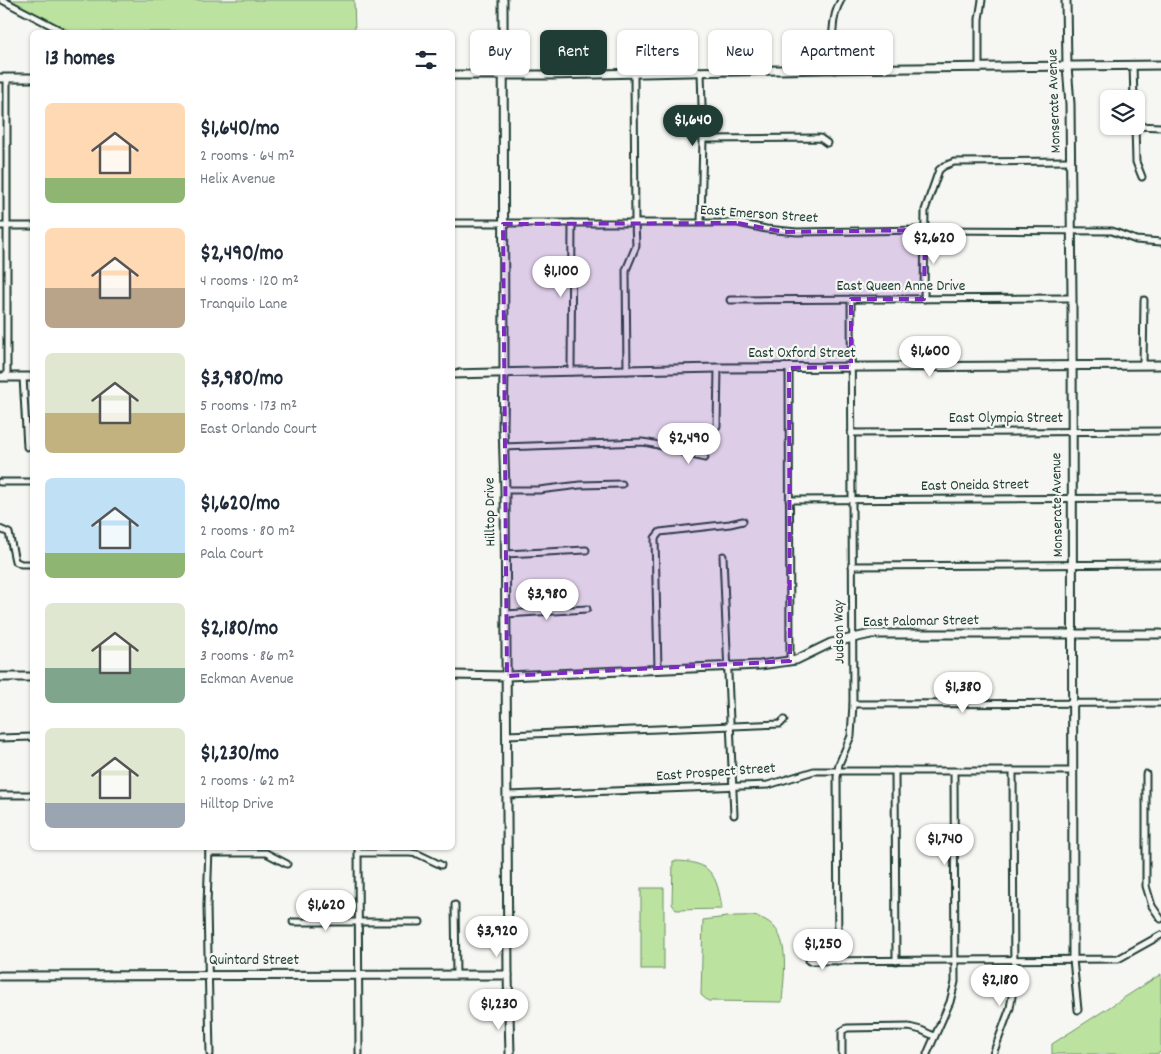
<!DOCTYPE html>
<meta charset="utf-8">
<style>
body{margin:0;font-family:Dekko,sans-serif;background:#f6f6f7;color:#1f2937;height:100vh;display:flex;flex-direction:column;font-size:19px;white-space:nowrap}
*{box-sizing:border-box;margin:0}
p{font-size:16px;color:#747a83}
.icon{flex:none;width:28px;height:28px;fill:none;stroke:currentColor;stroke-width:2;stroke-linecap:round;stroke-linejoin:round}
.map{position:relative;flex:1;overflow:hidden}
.drawer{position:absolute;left:30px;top:30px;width:425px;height:820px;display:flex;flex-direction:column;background:#fff;border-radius:8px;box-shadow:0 1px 4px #0004}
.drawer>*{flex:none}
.top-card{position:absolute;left:470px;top:30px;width:475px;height:45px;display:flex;gap:10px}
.tools{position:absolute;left:1100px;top:90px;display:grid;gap:10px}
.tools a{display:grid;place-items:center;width:45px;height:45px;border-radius:8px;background:#fff;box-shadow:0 1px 4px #0004;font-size:25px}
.price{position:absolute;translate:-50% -42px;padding:0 11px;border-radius:18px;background:#fff;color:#222;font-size:16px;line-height:32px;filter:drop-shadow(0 1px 2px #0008)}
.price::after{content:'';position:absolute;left:50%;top:30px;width:15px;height:11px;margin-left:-8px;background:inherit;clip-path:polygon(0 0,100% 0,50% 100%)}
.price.selected{background:#1f3d34;color:#fff}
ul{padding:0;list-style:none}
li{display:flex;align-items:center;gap:15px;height:125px;padding:0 15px}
li span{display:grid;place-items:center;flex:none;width:140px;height:100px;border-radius:8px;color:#555}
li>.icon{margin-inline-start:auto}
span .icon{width:60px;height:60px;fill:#fffc;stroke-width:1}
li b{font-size:21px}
h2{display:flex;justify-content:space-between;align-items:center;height:60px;padding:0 15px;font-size:21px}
.chip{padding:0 18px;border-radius:8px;background:#fff;box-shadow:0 1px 4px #0004;font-size:18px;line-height:45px}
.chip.selected{background:#1f3d34;color:#fff}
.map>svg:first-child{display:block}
.green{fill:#bbe29e;stroke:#6d9069}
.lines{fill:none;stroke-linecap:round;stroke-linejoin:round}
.street-casing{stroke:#1f3d34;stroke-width:9}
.secondary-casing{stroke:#1f3d34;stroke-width:11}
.street{stroke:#f6f6f2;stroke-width:5}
.secondary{stroke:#f6f6f2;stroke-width:7}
.marked{fill:#7b2cbf;fill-opacity:0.2;stroke:#7b2cbf;stroke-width:4;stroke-dasharray:10 6;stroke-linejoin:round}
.labels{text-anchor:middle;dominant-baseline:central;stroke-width:4.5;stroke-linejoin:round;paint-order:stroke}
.street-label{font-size:15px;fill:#1f3d34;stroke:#f6f6f2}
</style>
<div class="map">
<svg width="1161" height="1054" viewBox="0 0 1161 1054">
<rect width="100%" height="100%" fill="#f6f6f2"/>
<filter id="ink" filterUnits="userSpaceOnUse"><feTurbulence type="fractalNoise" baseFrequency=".02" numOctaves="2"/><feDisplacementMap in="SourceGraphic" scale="10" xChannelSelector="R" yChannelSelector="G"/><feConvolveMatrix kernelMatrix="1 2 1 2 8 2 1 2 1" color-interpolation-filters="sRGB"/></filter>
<g filter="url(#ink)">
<!-- green -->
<g class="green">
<polygon points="5,0 354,0 355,32 73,32"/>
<path d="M673 861C711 861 717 874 722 909L676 910 672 904Z"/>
<rect x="641" y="888" width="23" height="81"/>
<path d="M735 916C742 916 751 915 758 917 793 927 784 973 782 1002L708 1001 701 995 703 920Z"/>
<polygon points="1161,974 1161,1052 1156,1054 1052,1054 1052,1044"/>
</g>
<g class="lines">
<!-- street casing -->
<g class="street-casing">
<g id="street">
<polyline points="2,0 60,30"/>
<polyline points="1133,65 1134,99"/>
<polyline points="979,68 979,19 982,0"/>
<path d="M835 70C833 47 829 20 841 0"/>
<polyline points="701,72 703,139 701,222"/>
<polyline points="1135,126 1136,162 1142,177"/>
<polyline points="1135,126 1161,127"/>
<polyline points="703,139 820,138 827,143"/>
<polyline points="452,223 738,223 766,229 797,232 925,230 1112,231 1136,240 1161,242"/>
<polyline points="0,226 32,226"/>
<polyline points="924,299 925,210 939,170 944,166 954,162 1070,161"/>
<polyline points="730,300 1072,298"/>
<polyline points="1143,365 1144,300"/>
<polyline points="789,368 790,661"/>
<polyline points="627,371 626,270 636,246 635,223 634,74"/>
<polyline points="571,372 572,223"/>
<polyline points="7,377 7,78"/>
<polyline points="23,377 27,447"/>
<polyline points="717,426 718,368"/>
<polyline points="851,433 1161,431"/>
<path d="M503 447 642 442C663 444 684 454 705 458"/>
<polyline points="0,482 32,482"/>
<polyline points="505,490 539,490 580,485 622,484"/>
<polyline points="789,500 1161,498"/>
<polyline points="0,529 9,533 15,561 21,564 32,564"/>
<polyline points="505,554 586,550"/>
<polyline points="723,556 734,815"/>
<polyline points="852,566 1161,564"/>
<polyline points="506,614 587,609"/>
<polyline points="658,669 655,538 660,532 730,524 743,521"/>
<polyline points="853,704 1161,703"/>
<polyline points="507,735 780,724 784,720"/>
<polyline points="0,738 32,737"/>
<polyline points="895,771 896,961"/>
<polyline points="1146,774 1146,886 1152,906 1161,919"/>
<polyline points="0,795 32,795"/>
<polyline points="508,795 768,785 814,771 1073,771"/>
<polyline points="209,848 207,905 210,1054"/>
<polyline points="358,848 359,1054"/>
<polyline points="209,853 266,853 287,864"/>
<polyline points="358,853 410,853 418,854 441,865"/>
<polyline points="455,905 456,975"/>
<polyline points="293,922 420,922"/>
<polyline points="1073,959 1078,1010"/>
<polyline points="809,961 1118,959 1161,935"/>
<polyline points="838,961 837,777 839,764 851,736 853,704 851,299"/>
<polyline points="842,1054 842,1031 847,1028 909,1027 921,1030 934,1036"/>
<polyline points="927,1054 950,1002 955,982 954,772"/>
<polyline points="993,1054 1010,1008 1014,985 1013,771"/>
</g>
</g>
<!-- secondary casing -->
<g class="secondary-casing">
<g id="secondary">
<polyline points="503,0 504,373 503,426 505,490 508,975 510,1054"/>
<polyline points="1066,0 1067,66 1070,104 1072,298 1073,959"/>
<polyline points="452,75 551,75 825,69 1161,65"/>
<polyline points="0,78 32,78"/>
<polyline points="452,374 718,368 1161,365"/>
<polyline points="0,377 32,377"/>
<polyline points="452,675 507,676 760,665 796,660 831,643 871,634 1161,634"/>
<polyline points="0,677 32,677"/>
<polyline points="0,976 508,975"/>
</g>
</g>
<!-- street -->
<use href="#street" class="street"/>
<!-- secondary -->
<use href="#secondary" class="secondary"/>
</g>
</g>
<!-- marked area -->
<path class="marked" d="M738 223 784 232 925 230 924 299H851V367L789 368 790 661 507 676 503 224Z"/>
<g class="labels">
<!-- street labels -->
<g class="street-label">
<text transform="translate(1055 101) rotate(-92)">Monserate Avenue</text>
<text transform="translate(759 215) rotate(4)">East Emerson Street</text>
<text x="901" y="287">East Queen Anne Drive</text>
<text x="802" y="354">East Oxford Street</text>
<text x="1006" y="419">East Olympia Street</text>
<text transform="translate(975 486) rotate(-1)">East Oneida Street</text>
<text transform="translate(1058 505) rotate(-91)">Monserate Avenue</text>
<text transform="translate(491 512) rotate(-91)">Hilltop Drive</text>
<text transform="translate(921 622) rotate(-1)">East Palomar Street</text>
<text transform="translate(840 632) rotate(-91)">Judson Way</text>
<text transform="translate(716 773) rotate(-4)">East Prospect Street</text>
<text x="254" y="961">Quintard Street</text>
</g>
</g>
</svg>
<div class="tools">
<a><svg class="icon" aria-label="layers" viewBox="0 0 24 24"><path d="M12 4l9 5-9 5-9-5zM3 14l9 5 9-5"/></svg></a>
</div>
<b class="price selected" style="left:693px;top:147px">$1,640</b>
<b class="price" style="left:934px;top:265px">$2,620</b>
<b class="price" style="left:561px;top:298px">$1,100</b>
<b class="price" style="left:930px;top:378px">$1,600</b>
<b class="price" style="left:689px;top:465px">$2,490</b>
<b class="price" style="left:547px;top:621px">$3,980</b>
<b class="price" style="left:963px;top:714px">$1,380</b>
<b class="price" style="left:945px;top:866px">$1,740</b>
<b class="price" style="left:326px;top:932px">$1,620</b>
<b class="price" style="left:497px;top:958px">$3,920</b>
<b class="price" style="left:823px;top:971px">$1,250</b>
<b class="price" style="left:1000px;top:1007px">$2,180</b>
<b class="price" style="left:499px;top:1031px">$1,230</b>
<div class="top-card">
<a class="chip">Buy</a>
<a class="chip selected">Rent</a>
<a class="chip">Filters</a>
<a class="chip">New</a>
<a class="chip">Apartment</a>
</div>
<section class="drawer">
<h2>13 homes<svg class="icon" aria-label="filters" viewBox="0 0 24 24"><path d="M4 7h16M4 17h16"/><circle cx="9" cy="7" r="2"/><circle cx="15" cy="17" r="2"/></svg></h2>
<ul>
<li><span style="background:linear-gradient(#ffd9b3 75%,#8fb573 0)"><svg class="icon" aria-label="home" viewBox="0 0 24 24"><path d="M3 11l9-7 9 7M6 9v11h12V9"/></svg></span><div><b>$1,640/mo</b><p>2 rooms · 64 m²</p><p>Helix Avenue</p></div></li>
<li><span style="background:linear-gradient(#ffd9b3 60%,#b9a48a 0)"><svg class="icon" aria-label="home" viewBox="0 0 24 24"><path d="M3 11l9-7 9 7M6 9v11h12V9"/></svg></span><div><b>$2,490/mo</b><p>4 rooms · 120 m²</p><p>Tranquilo Lane</p></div></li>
<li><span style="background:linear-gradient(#dfe7d0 60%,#c2b280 0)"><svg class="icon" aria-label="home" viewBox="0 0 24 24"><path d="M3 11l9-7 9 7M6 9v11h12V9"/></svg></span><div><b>$3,980/mo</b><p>5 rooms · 173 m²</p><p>East Orlando Court</p></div></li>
<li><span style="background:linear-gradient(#bfe0f5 75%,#8fb573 0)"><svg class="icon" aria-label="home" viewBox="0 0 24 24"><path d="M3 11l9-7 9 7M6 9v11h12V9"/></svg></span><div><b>$1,620/mo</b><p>2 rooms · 80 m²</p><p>Pala Court</p></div></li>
<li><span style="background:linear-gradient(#dfe7d0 65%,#7fa58c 0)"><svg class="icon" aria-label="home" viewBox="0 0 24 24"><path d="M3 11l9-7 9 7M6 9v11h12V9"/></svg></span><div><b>$2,180/mo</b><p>3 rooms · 86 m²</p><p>Eckman Avenue</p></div></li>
<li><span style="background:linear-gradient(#dfe7d0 75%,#9aa5b1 0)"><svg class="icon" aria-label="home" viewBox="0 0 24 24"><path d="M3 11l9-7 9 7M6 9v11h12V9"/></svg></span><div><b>$1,230/mo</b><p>2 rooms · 62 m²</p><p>Hilltop Drive</p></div></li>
</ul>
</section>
</div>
